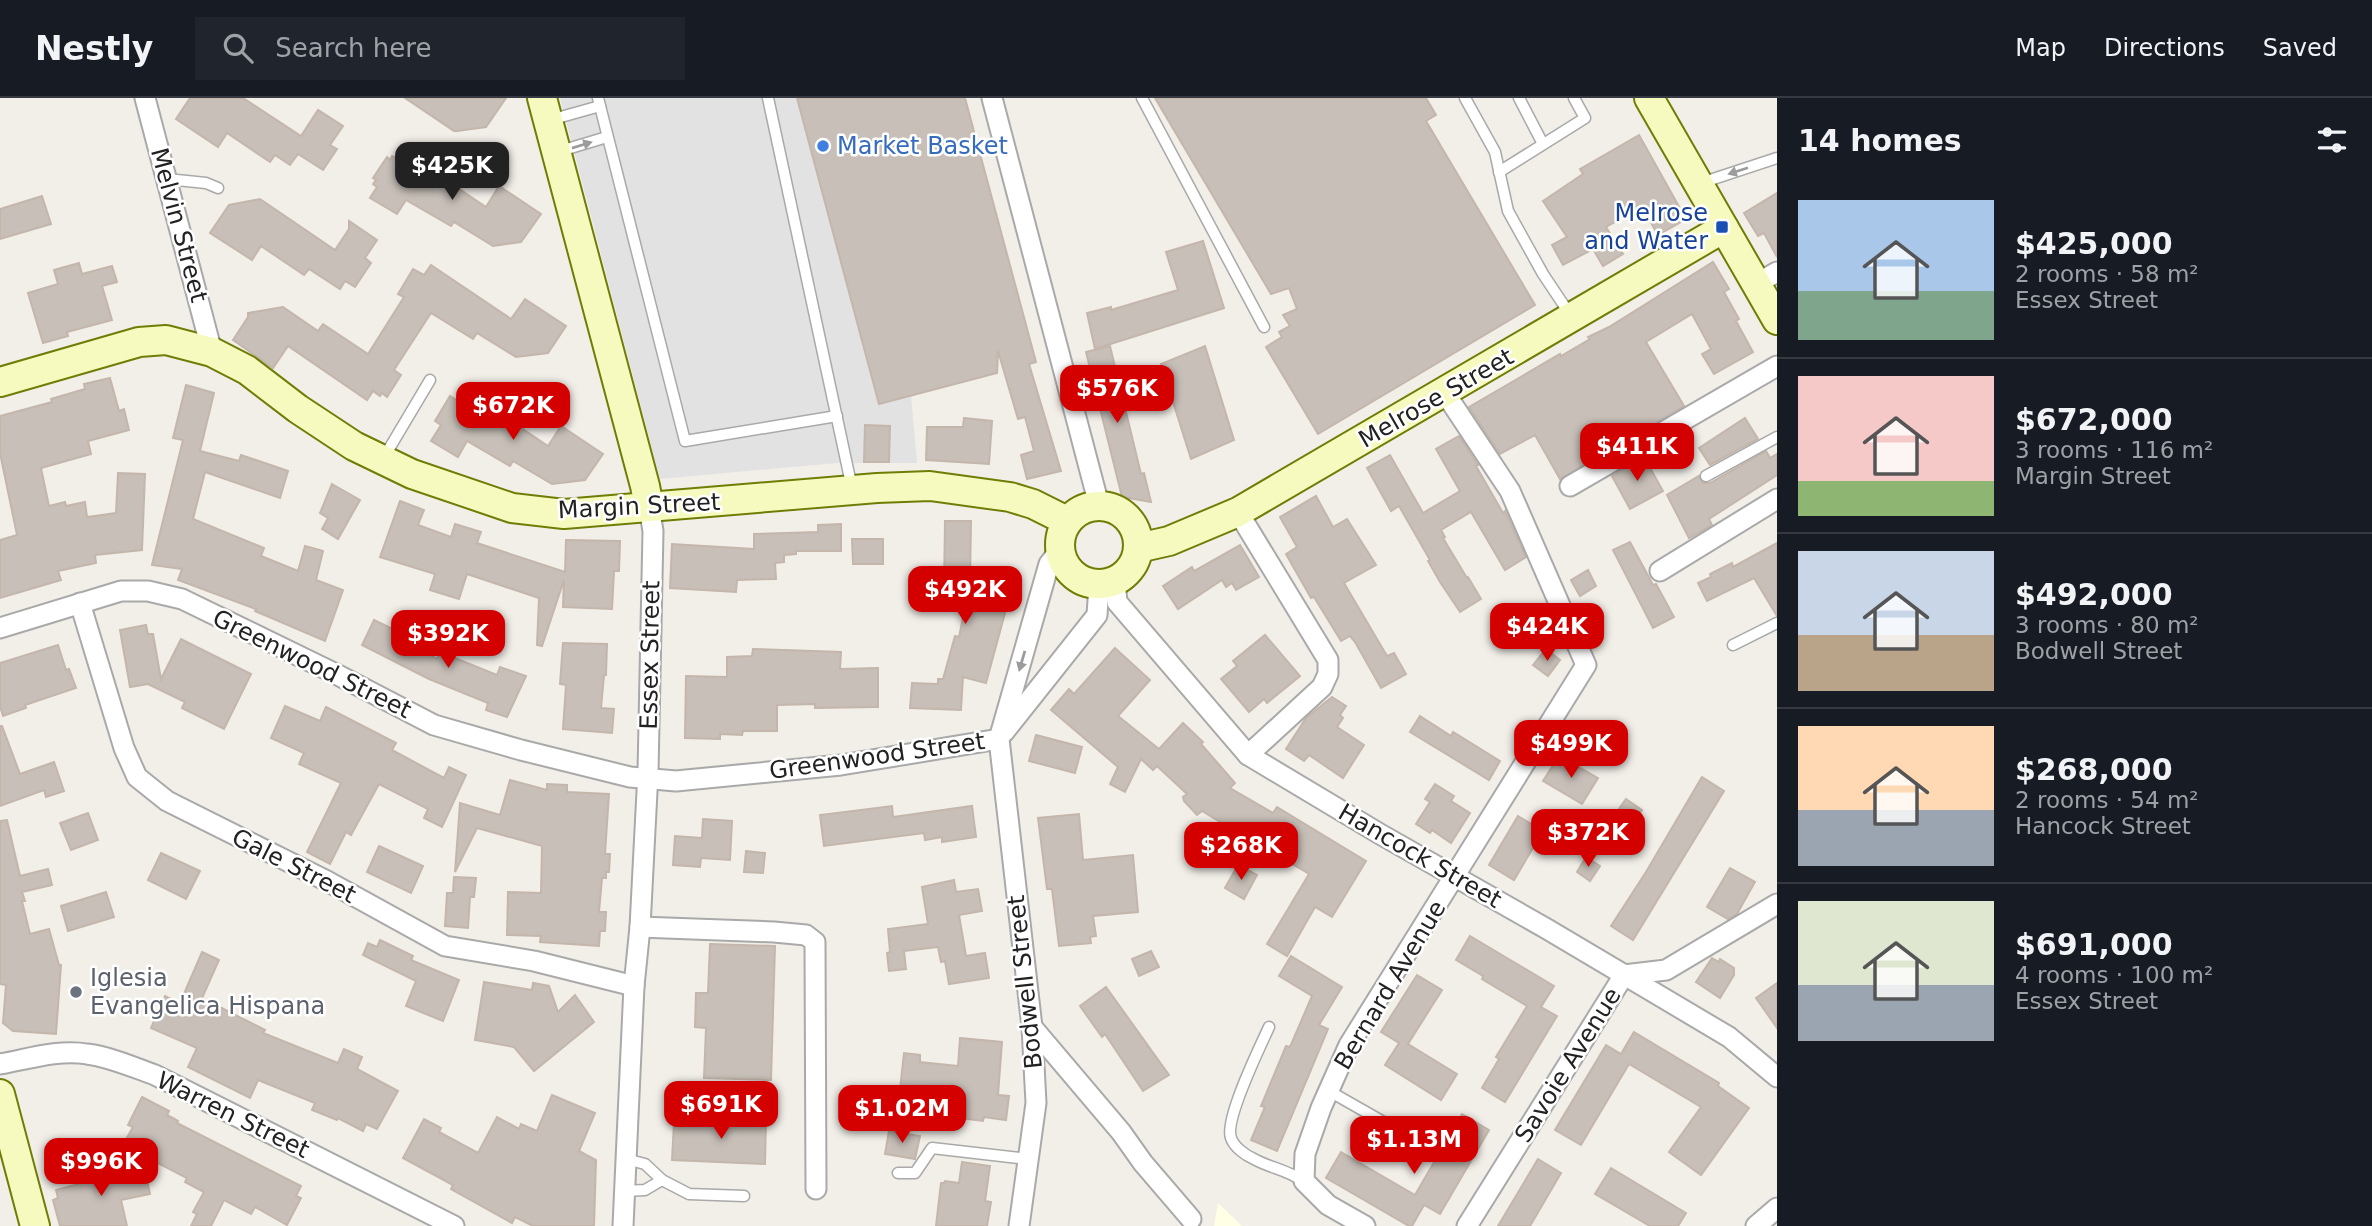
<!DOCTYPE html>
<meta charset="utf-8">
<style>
body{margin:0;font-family:"DejaVu Sans",sans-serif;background:#20242c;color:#f1f3f6;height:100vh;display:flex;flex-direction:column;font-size:26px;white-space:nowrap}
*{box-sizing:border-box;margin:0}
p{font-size:23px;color:#9ea1a6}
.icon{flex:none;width:38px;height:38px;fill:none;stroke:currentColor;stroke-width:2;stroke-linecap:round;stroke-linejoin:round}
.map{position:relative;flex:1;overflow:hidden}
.drawer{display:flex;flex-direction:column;background:#171b24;width:595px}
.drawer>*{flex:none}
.price{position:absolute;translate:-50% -60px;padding:0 16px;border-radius:14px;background:#d40000;color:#fff;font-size:23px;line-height:46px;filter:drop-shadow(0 2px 4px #0008)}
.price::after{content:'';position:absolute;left:50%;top:42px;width:21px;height:16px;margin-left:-10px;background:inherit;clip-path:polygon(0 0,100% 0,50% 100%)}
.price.active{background:#222;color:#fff}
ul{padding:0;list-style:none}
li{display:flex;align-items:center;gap:21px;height:175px;padding:0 21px}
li+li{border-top:2px solid #363941}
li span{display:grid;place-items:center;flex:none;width:196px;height:140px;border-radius:0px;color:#555}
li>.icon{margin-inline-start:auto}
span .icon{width:84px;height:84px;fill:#fffc;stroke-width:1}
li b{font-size:30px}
h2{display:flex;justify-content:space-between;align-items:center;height:84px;padding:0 21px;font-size:30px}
header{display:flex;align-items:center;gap:42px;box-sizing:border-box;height:98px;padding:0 35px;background:#171b24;border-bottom:2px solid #363941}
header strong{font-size:33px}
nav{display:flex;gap:38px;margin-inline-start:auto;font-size:24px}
.search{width:490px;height:63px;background:#20242c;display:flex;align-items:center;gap:18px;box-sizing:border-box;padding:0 24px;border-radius:0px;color:#9ea1a6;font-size:26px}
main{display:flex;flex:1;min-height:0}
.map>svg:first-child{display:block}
.education{fill:#ffffe5}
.parking{fill:#e2e2e2}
.building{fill:#c7bfb8;stroke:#c4b6ab;stroke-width:2}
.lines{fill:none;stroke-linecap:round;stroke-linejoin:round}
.lane-casing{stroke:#a9a9a9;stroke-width:13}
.street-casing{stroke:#a9a9a9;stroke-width:23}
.secondary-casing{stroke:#707d05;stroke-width:32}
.lane{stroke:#fff;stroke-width:10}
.street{stroke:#fff;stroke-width:19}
.secondary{stroke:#f7fabf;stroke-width:28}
.oneway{fill:#9c9c9c}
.shop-dot{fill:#3f7fe0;stroke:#fff;stroke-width:2.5}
.transit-dot{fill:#1a4fb4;stroke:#fff;stroke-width:2.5}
.worship-dot{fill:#6b7280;stroke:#fff;stroke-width:2.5}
.labels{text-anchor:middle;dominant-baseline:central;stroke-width:5;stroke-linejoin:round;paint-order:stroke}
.shop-label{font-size:24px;fill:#366cbe;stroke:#fff;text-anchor:start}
.transit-label{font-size:24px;fill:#164399;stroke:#fff;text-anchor:end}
.street-label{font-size:24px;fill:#222;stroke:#fff}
.worship-label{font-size:24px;fill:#5b616d;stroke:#fff;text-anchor:start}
</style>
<header>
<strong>Nestly</strong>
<div class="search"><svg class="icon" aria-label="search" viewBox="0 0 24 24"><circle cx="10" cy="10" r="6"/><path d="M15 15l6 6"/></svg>Search here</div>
<nav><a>Map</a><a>Directions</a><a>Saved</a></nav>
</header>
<main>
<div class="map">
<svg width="1777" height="1128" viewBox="0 0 1777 1128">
<rect width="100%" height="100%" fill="#f2efe9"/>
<!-- education -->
<polygon class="education" points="1218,1105 1242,1128 1214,1128"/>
<!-- parking -->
<polygon class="parking" points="560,0 797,0 879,306 911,298 917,365 837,365 660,381"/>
<!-- building -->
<g class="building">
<polygon points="190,0 243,0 301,38 318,12 343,28 330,47 337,51 323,72 298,56 290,67 275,57 270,64 227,35 218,49 176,21"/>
<polygon points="405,0 506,0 486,29 457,33 454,33"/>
<polygon points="797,0 965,0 1036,264 1029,266 1061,373 1027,381 1021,357 1034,353 1025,319 1018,321 998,253 997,275 879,306"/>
<polygon points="1155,0 1426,0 1436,17 1426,23 1535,207 1318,336 1266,249 1282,239 1279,234 1290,228 1283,217 1297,211 1289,190 1271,196"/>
<polygon points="1639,37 1686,121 1658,137 1642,109 1606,129 1623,156 1603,168 1593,151 1563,167 1552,147 1567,139 1543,103 1583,76 1580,71"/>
<polygon points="406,55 486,109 499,88 541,116 521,144 493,148 454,124 451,128 406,102 397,116 370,100 377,89 373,86 376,82 373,80 387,59 390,62 392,58 400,62"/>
<polygon points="1777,95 1777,159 1764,135 1758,138 1744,115"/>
<polygon points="42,98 51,126 0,141 0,111"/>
<polygon points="260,101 335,152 349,131 349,123 377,142 365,160 371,165 355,189 345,183 340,191 309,171 304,177 261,148 252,162 210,135 229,107"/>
<polygon points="1203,143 1224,210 1095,251 1087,215 1111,209 1111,212 1178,192 1166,154"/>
<polygon points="1713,164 1729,191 1724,194 1739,221 1736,223 1753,254 1714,276 1702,256 1711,251 1692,216 1646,244 1684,308 1560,381 1535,337 1500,356 1469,309 1560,256 1561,258 1590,241 1588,239 1609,229"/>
<polygon points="79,165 82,176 112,168 117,184 102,188 112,222 67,234 68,238 43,245 28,195 58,186 54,172"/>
<polygon points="431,167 511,221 525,201 566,228 548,255 516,259 477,235 473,241 431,215 394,272 401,277 387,299 382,295 380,298 373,293 367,302 288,248 273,270 233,242 248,219 248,215 283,209 318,233 323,226 368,256 404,199 398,196 413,171 424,177"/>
<polygon points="1110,248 1141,376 1144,375 1151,404 1122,399 1086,254"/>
<polygon points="1205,248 1234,342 1191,361 1161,266"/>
<polygon points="110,280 119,313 124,311 129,332 88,343 91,356 41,370 49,408 65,404 66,408 85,404 87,419 116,415 118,375 145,376 142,452 95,457 96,465 58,473 61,482 0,500 0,442 17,437 0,355 0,318 52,304 51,301 85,291 84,286"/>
<polygon points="186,287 214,295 200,353 239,363 241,357 288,373 280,400 205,374 193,421 264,450 261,458 298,473 305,448 323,453 316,482 343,492 325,543 255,513 256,511 178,482 182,471 152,467 183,342 173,340"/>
<polygon points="468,294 548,348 561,328 603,356 585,382 552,386 513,363 510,368 467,343 458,359 431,343 441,327 435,323 450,298 461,305"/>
<polygon points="964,320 992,323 989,366 926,362 927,329 963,329"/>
<polygon points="1745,320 1758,341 1710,367 1699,350"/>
<polygon points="865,327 890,328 889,364 864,364"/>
<polygon points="1459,338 1478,367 1476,368 1503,415 1505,413 1526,459 1505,472 1471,414 1441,432 1445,439 1443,440 1467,480 1468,479 1481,501 1460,514 1440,484 1428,463 1430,462 1399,408 1391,413 1367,370 1390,357 1423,415 1460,393 1436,351"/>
<polygon points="1766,353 1770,360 1777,356 1777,377 1709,421 1712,427 1689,440 1667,397 1699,378 1703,385 1710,385"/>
<polygon points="1644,359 1663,393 1630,411 1612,378"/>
<polygon points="332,386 360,402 338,441 322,431 328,420 320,415"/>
<polygon points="1316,398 1333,429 1347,421 1376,467 1344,485 1387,558 1394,555 1406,576 1381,590 1355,544 1350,538 1341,543 1314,499 1311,500 1286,456 1297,449 1280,419"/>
<polygon points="400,403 424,412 418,427 451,439 455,426 481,434 477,445 565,474 566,442 620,443 619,473 614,473 612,511 563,509 564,482 542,548 537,547 539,500 467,476 459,501 430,492 435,476 380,459"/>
<polygon points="945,423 971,423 970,484 1011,493 986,585 963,579 961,612 910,610 912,585 938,586 938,581 943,581 955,538 959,539 969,490 944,490"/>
<polygon points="841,426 841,453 796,453 796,456 784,457 784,464 775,465 776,481 737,482 736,494 670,490 672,446 754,451 754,436 818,434 818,427"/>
<polygon points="852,441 883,441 883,466 853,466"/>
<polygon points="1630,444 1653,487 1656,486 1674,519 1653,530 1613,452"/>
<polygon points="1777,445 1777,518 1754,480 1707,503 1698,485 1711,479 1710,476 1732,465 1733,469"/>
<polygon points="1240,447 1259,479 1236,492 1232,485 1226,489 1222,482 1178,511 1163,488 1192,469 1194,473"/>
<polygon points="1588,472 1596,488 1580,498 1571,482"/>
<polygon points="374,522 409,539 406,545 437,561 440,554 497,577 500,569 526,578 507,619 486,612 488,605 429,581 362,547"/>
<polygon points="146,527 148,536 153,536 161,581 181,541 251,576 224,631 182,610 185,604 148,586 130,589 120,532"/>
<polygon points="1265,537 1300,578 1267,605 1264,601 1249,614 1221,581 1237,568 1233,563"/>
<polygon points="563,545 607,546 606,577 604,577 601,610 614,611 612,635 563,631 566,587 560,586"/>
<polygon points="58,547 66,572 69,571 76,590 25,607 26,610 3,618 0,608 0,565"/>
<polygon points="1115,550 1150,582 1118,618 1159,651 1183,625 1203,644 1201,646 1235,685 1230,690 1273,715 1277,709 1366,763 1332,819 1315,809 1287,858 1267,846 1309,776 1274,755 1277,750 1238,727 1235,733 1202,713 1197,717 1184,703 1183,699 1187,696 1157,668 1153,672 1141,661 1125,694 1110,686 1118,669 1051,612 1069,591 1074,596"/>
<polygon points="753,551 841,554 840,571 878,570 878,609 815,610 815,606 777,607 777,633 743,633 742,637 720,636 720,641 685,640 686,578 727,579 727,559 752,558"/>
<polygon points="1546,551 1560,562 1548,578 1533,567"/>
<polygon points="1332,599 1346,608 1340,617 1343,620 1337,629 1364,647 1343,680 1309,657 1304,663 1286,651 1306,620"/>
<polygon points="285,608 320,623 326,609 396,645 392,652 444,680 449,669 466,677 442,729 424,720 428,711 379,686 351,737 346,734 330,766 307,754 341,685 299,666 304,655 271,640"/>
<polygon points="1420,618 1451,638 1453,634 1500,663 1489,682 1410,634"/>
<polygon points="0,628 2,628 20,676 54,664 64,693 46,699 44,692 0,708"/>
<polygon points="1036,637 1082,649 1075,675 1029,663"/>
<polygon points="1559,658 1598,680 1582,706 1543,683"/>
<polygon points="1702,679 1724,693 1633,842 1611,828 1646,774"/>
<polygon points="510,682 547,692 547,686 567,687 567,694 609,696 605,756 610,756 609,774 606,774 606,780 602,780 599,814 606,814 605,833 600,833 599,848 540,844 541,838 507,837 508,794 541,795 542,748 477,730 455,774 460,705 500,717"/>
<polygon points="1435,686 1454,698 1451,703 1470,715 1451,745 1432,732 1430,735 1416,726 1430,704 1425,701"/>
<polygon points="1626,701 1642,712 1623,741 1609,732 1609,725"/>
<polygon points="892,708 893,719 972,708 976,739 942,744 942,739 925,742 924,735 824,748 820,717"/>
<polygon points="88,715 98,742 71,752 60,725"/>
<polygon points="1079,716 1083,762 1133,757 1138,814 1093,818 1096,838 1090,839 1091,845 1059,848 1052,791 1047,791 1038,720"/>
<polygon points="1518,718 1543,733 1514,782 1489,767"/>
<polygon points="703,721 732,723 730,762 701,760 700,769 673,767 675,738 702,740"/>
<polygon points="7,722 20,778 48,771 52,787 22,794 25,803 22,803 30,836 49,831 59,867 61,867 56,936 13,933 3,925 6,887 0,886 0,723"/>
<polygon points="379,748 423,768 411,795 367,774"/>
<polygon points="746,753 765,755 763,775 744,774"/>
<polygon points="161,755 200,773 186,801 148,782"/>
<polygon points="1586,759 1600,768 1590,783 1577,774"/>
<polygon points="1238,767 1257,777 1244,801 1225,790"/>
<polygon points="1730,770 1755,784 1737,816 1728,821 1707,809"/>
<polygon points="454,779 476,780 474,799 470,799 468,830 445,828 447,795 453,795"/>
<polygon points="954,782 956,794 978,791 982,813 959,817 966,858 985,855 989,880 949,886 945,863 941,864 938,849 904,853 906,871 889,873 887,855 890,854 888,831 928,826 922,789"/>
<polygon points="106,794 114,819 68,833 61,808"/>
<polygon points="1470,838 1554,888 1541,909 1557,918 1505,1004 1482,990 1499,961 1496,959 1527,908 1482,881 1483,878 1456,862"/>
<polygon points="380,842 413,858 411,862 459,882 443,923 406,908 416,883 363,857 368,845 377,849"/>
<polygon points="710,846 775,848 771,982 704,980 706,930 695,929 696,895 708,895"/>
<polygon points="1151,853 1159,869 1139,878 1132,861"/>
<polygon points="202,854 219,862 202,900 265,932 263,935 338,965 344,951 362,959 357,971 398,993 377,1031 366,1026 363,1033 338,1020 337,1022 312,1012 315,1005 258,982 250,1000 188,969 197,950 151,930 165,898 180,905"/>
<polygon points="1291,858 1342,889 1319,927 1328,931 1277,1053 1251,1042 1265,1009 1261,1008 1286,948 1290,949 1312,898 1279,878"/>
<polygon points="1712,860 1719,864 1720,861 1734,870 1734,877 1720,900 1696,884"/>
<polygon points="1417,877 1442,892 1408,946 1457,976 1441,1002 1385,967 1399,945 1381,934"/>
<polygon points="484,884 532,892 533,885 549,888 558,914 575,897 594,924 534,973 514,949 475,942"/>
<polygon points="1777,885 1777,930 1756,900"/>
<polygon points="1106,889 1169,977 1143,993 1105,936 1102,939 1080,908"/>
<polygon points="1634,934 1719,985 1718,988 1749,1010 1701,1077 1669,1054 1701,1009 1629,966 1581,1047 1555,1032 1606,947 1621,956"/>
<polygon points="960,940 1002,944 998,997 1009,998 1006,1022 984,1019 983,1023 951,1019 953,1004 948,1003 950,991 917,987 916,994 900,992 904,955 920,957 920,964 958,968"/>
<polygon points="552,997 595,1015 579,1053 596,1062 594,1128 533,1128 515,1119 512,1125 451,1091 453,1087 403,1060 424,1021 441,1030 439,1034 478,1055 497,1019 519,1031 521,1026 537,1033"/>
<polygon points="142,999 169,1013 167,1017 178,1023 177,1025 301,1088 296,1098 301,1100 287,1127 255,1109 251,1116 224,1102 211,1128 191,1128 197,1116 193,1114 204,1094 185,1084 187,1080 152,1062 156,1061 124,1045 133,1029 128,1027"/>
<polygon points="1462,1016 1489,1032 1440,1116 1424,1107 1412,1128 1409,1128 1326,1080 1341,1054 1415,1097"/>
<polygon points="698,1020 766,1022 765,1066 672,1062 674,1024 698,1025"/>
<polygon points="889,1033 920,1038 915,1061 885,1056"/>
<polygon points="1538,1061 1561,1075 1530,1128 1498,1128"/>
<polygon points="143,1064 150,1096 121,1102 127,1128 60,1128 53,1102 58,1100 56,1092 94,1082 93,1078"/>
<polygon points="962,1064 990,1068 985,1103 991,1104 987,1128 936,1128 941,1085 944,1085 945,1083 959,1085"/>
<polygon points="1611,1070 1686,1115 1678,1128 1650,1128 1595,1096"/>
</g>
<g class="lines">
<!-- lane casing -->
<g class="lane-casing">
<g id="lane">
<polyline points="598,0 685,343 837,318"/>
<polyline points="768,0 852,390"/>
<polyline points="1142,0 1264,229"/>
<polyline points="1465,0 1495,54 1508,113 1543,176 1571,218"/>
<polyline points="1519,0 1543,46"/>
<polyline points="550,22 600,8"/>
<polyline points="557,54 607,39"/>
<polyline points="1499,74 1585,20 1574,0"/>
<polyline points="167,81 206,85 218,90"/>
<polyline points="1701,85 1777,60"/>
<polyline points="383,361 430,282"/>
<polyline points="1706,378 1777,339"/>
<polyline points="1733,547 1777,525"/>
<path d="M1269 929C1260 949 1224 1022 1231 1040 1234 1049 1245 1057 1254 1061 1270 1070 1288 1072 1303 1083"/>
<polyline points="1329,993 1415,1042"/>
<polyline points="898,1075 915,1075 932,1050 1028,1061"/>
<polyline points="662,1082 689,1096 744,1098"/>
<polyline points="625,1093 645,1092 662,1082 645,1066 626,1061"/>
</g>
</g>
<!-- street casing -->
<g class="street-casing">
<g id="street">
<polyline points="145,0 212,254"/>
<polyline points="992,0 1099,407"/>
<polyline points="1756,186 1777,174"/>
<polyline points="1570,388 1777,268"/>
<polyline points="1238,414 1328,562 1328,576 1322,589 1248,657"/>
<polyline points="1660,473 1777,401"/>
<polyline points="1115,483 1117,504 1248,657 1380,736 1547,831 1729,939 1777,979"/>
<polyline points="80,505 124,650 137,679 167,703 327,783 445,848 534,863 634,888"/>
<polyline points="0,530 121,493 148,493 182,501 336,576 434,627 521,652 630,679 676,683 841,667 999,641"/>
<polyline points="1004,634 1097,517 1099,487"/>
<polyline points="640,829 774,834 806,837 815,844 816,1091"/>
<polyline points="1032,929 1121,1034 1143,1065 1191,1121"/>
<path d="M0 966C28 961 59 951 87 956 110 959 133 969 155 977L454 1128"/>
<polyline points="623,1128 634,888 640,829 648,674 653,433 649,409"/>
<polyline points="1019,1128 1036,1005 1032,929 999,641 1049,466 1059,453"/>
<polyline points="1365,1128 1328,1107 1304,1083 1305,1056 1321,1010 1349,947 1586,567 1510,393 1445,295"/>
<polyline points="1467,1128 1624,877 1666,872 1777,806"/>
<polyline points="1756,1128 1777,1110"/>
</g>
</g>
<!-- secondary casing -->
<g class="secondary-casing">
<g id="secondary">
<polyline points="542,0 645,388 649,409"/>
<polyline points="1649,0 1777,222"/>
<polyline points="0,284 139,244 166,242 212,254 247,272 298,311 354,348 412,376 512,410 564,416 877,390 930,388 1010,399 1033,406 1067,423"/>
<circle cx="1099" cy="447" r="39"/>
<polyline points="1138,450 1169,443 1238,414 1724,130"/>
<polyline points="0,996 35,1128"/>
</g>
</g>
<!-- lane -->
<use href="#lane" class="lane"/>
<!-- street -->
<use href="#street" class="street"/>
<!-- secondary -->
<use href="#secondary" class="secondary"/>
</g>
<!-- one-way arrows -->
<defs><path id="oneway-solid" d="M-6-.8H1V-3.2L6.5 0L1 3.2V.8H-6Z" transform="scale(1.75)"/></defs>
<g class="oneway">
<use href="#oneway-solid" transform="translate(582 47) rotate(-17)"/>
<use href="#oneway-solid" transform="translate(1738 73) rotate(162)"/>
<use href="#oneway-solid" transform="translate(1022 563) rotate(106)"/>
</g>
<!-- markers -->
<circle class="shop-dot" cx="823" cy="48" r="7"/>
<rect class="transit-dot" x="1715" y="122" width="14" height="14" rx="3.5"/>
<circle class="worship-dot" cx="76" cy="894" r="7"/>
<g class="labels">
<!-- shop labels -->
<g class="shop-label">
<text x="837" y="48">Market Basket</text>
</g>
<!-- transit labels -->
<g class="transit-label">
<text x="1708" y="115">Melrose<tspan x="1708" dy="28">and Water</tspan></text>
</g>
<!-- street labels -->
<g class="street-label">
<text transform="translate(179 127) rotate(75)">Melvin Street</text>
<text transform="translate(1436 300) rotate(-30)">Melrose Street</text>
<text transform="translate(639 408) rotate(-3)">Margin Street</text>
<text transform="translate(650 557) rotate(-89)">Essex Street</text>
<text transform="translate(312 566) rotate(26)">Greenwood Street</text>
<text transform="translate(877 658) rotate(-8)">Greenwood Street</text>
<text transform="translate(1420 758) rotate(30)">Hancock Street</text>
<text transform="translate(294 768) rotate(27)">Gale Street</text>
<text transform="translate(1025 884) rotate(-96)">Bodwell Street</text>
<text transform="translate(1390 887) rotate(-59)">Bernard Avenue</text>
<text transform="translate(1568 967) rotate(-58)">Savoie Avenue</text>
<text transform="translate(233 1017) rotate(26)">Warren Street</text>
</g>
<!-- worship labels -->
<g class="worship-label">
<text x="90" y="880">Iglesia<tspan x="90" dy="28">Evangelica Hispana</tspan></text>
</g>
</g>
</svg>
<b class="price active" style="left:452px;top:104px">$425K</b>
<b class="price" style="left:1117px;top:327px">$576K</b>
<b class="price" style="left:513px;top:344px">$672K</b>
<b class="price" style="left:1637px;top:385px">$411K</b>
<b class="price" style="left:965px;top:528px">$492K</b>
<b class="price" style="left:1547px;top:565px">$424K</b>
<b class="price" style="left:448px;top:572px">$392K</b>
<b class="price" style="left:1571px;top:682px">$499K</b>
<b class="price" style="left:1588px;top:771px">$372K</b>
<b class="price" style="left:1241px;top:784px">$268K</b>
<b class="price" style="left:721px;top:1043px">$691K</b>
<b class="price" style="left:902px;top:1047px">$1.02M</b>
<b class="price" style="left:1414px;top:1078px">$1.13M</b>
<b class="price" style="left:101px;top:1100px">$996K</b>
</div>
<section class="drawer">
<h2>14 homes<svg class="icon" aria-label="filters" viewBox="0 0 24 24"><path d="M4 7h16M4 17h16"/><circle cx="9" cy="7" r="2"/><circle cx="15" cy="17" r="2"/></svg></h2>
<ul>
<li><span style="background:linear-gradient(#a9c7e8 65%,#7fa58c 0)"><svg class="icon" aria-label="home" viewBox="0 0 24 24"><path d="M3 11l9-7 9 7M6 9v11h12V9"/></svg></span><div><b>$425,000</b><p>2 rooms · 58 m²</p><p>Essex Street</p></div></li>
<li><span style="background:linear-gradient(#f6c9c9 75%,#8fb573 0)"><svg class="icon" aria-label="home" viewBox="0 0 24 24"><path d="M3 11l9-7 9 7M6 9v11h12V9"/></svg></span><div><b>$672,000</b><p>3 rooms · 116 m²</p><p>Margin Street</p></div></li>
<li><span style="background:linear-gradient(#c9d6e8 60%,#b9a48a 0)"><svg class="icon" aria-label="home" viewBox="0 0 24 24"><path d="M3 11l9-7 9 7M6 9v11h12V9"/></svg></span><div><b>$492,000</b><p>3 rooms · 80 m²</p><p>Bodwell Street</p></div></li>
<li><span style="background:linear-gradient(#ffd9b3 60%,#9aa5b1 0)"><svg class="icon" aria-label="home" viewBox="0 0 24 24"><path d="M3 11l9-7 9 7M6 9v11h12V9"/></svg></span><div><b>$268,000</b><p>2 rooms · 54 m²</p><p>Hancock Street</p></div></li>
<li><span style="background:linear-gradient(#dfe7d0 60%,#9aa5b1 0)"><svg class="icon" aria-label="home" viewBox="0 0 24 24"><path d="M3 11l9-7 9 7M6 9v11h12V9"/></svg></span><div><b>$691,000</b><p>4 rooms · 100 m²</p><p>Essex Street</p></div></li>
</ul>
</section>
</main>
